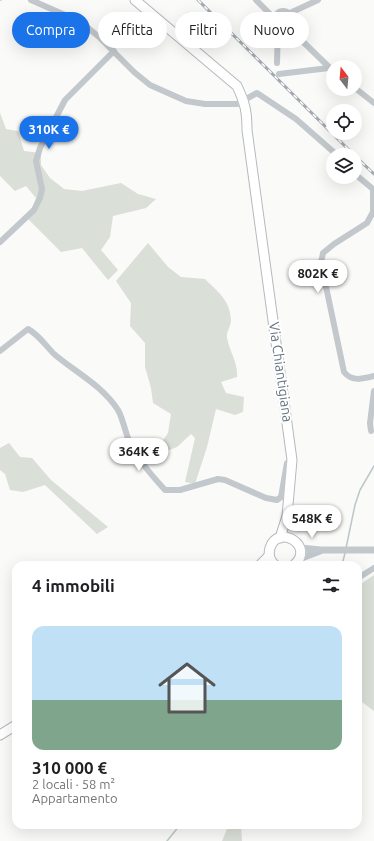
<!DOCTYPE html>
<html lang="it">
<meta charset="utf-8">
<style>
body{margin:0;font-family:Ubuntu,sans-serif;background:#f2f2f2;color:#202124;height:100vh;display:flex;flex-direction:column;font-size:15px;white-space:nowrap}
*{box-sizing:border-box;margin:0}
p{font-size:13px;color:#757577}
.icon{flex:none;width:22px;height:22px;fill:none;stroke:currentColor;stroke-width:2;stroke-linecap:round;stroke-linejoin:round}
.map{position:relative;flex:1;overflow:hidden}
.sheet{position:absolute;left:12px;top:561px;width:350px;height:268px;display:flex;flex-direction:column;background:#fff;border-radius:12px;box-shadow:0 4px 16px #0002}
.sheet>*{flex:none}
.guide{position:absolute;left:12px;top:12px;width:350px;height:36px;display:flex;gap:8px}
.needle{width:26px;rotate:344deg}
.buttons{position:absolute;left:326px;top:60px;display:grid;gap:8px}
.buttons a{display:grid;place-items:center;width:36px;height:36px;border-radius:50%;background:#fff;box-shadow:0 4px 16px #0002;font-size:20px}
.price{position:absolute;translate:-50% -34px;padding:0 9px;border-radius:14px;background:#fff;color:#222;font-size:13px;line-height:26px;filter:drop-shadow(0 1px 2px #0008)}
.price::after{content:'';position:absolute;left:50%;top:24px;width:12px;height:9px;margin-left:-6px;background:inherit;clip-path:polygon(0 0,100% 0,50% 100%)}
.price.active{background:#1a73e8;color:#fff}
ul{padding:0;list-style:none}
li{display:grid;align-content:center;gap:8px;height:212px;padding:0 20px}
li+li{border-top:1px solid #e0e0e0}
li span{display:grid;place-items:center;height:124px;border-radius:12px;color:#555}
li>.icon{margin-inline-start:auto}
span .icon{width:72px;height:72px;fill:#fffc;stroke-width:1}
li b{font-size:17px}
h2{display:flex;justify-content:space-between;align-items:center;height:48px;padding:0 20px;font-size:17px}
.chip{padding:0 14px;border-radius:18px;background:#fff;box-shadow:0 4px 16px #0002;font-size:14px;line-height:36px}
.chip.active{background:#1a73e8;color:#fff}
.map>svg:first-child{display:block}
.green{fill:#dadfd7}
.lines{fill:none;stroke-linecap:round;stroke-linejoin:round}
.stream{stroke:#bbc7cb;stroke-width:1.5}
.primary-casing{stroke:#b5babe;stroke-width:11}
.minor{stroke:#c3c8cc;stroke-width:6}
.tertiary{stroke:#c3c8cc;stroke-width:7}
.primary{stroke:#fff;stroke-width:9}
.rail-casing{stroke:#a2aab0;stroke-width:3}
.rail{stroke:#fff;stroke-width:1.5;stroke-dasharray:4.5;stroke-linecap:butt}
.labels{text-anchor:middle;dominant-baseline:central;stroke-width:4;stroke-linejoin:round;paint-order:stroke}
.street-label{font-size:14px;fill:#657683;stroke:#fff}
</style>
<div class="map">
<svg width="374" height="841" viewBox="0 0 374 841">
<rect width="100%" height="100%" fill="#fafaf8"/>
<!-- green -->
<g class="green">
<polygon points="188,12 208,32 197,42 177,22"/>
<polygon points="0,113 6,129 18,131 24,151 41,153 41,165 50,178 64,189 82,191 121,183 138,194 156,199 146,208 113,216 110,237 101,250 118,270 108,280 82,248 61,252 28,219 36,198 26,186 15,191 0,176"/>
<path d="M148 243 168 267 181 277 205 279C218 292 230 300 231 320 231 326 226 332 227 338 230 353 238 362 237 377L221 382 226 393 244 397 243 412 235 415 216 409 207 447 195 484 185 482 195 438 191 434 177 447 159 454 162 442 168 433 171 414 153 403 151 388 145 367V343L130 326 131 303 116 281Z"/>
<polygon points="9,443 20,457 32,458 51,480 108,527 97,534 45,485 23,492 10,490 5,474 0,470 0,448"/>
<polygon points="374,575 374,711 358,699 358,586"/>
<polygon points="237,825 241,825 242,841 222,841 227,829"/>
</g>
<g class="lines">
<!-- stream -->
<g class="stream">
<polyline points="0,0 1,0"/>
<polyline points="346,548 355,505 360,490 374,466"/>
<polyline points="342,565 345,553"/>
<polyline points="167,841 180,825"/>
</g>
<!-- primary casing -->
<g class="primary-casing">
<g id="primary">
<path d="M135 0 237 86C245 103 247 111 247 130L292 460 287 516 280 538"/>
<polyline points="260,565 269,556"/>
<path d="M275 565C270 561 268 555 270 548 278 523 316 546 294 565"/>
<polyline points="0,735 16,725"/>
</g>
</g>
<!-- minor -->
<g class="minor">
<polyline points="31,0 81,22 99,37 134,72 150,85 186,101 205,104 237,104 257,93 296,119 337,155"/>
<polyline points="256,0 269,13 275,20"/>
<circle cx="283" cy="19" r="8"/>
<polyline points="290,13 318,0"/>
<polyline points="291,22 291,30 333,71"/>
<polyline points="277,63 278,25"/>
<polyline points="279,74 329,68"/>
<polyline points="355,88 374,103"/>
<polyline points="355,174 374,190"/>
<path d="M373 189V212L367 223 334 244 323 253 321 263 344 372C352 382 363 379 374 376"/>
<polyline points="0,242 34,210 40,198 42,189 36,161 40,148 65,100 114,51"/>
<path d="M0 351 28 329C39 335 45 345 54 354 75 372 102 385 118 410 123 419 125 431 129 441 135 456 154 478 165 490H180L218 479 225 480 266 498 277 500 281 497 287 463 292 460"/>
<polyline points="371,431 370,423 374,391"/>
<polyline points="358,578 374,568"/>
</g>
<!-- tertiary -->
<g class="tertiary">
<polyline points="300,548 321,550 374,550"/>
<polyline points="299,559 320,551"/>
</g>
<!-- primary -->
<use href="#primary" class="primary"/>
<!-- rail casing -->
<g class="rail-casing">
<g id="rail">
<polyline points="198,0 354,155"/>
<polyline points="355,156 374,174"/>
</g>
</g>
<!-- rail -->
<use href="#rail" class="rail"/>
</g>
<g class="labels">
<!-- street labels -->
<g class="street-label">
<text transform="translate(281 372) rotate(82)">Via Chiantigiana</text>
</g>
</g>
</svg>
<div class="buttons">
<a><svg class="needle" viewBox="-14 -14 28 28"><path d="M0-13l5 13h-10z" fill="#e53935"/><path d="M0 13l5-13h-10z" fill="#757577"/></svg></a>
<a><svg class="icon" aria-label="locate" viewBox="0 0 24 24"><circle cx="12" cy="12" r="6"/><path d="M12 2v4M12 18v4M2 12h4M18 12h4"/></svg></a>
<a><svg class="icon" aria-label="layers" viewBox="0 0 24 24"><path d="M12 4l9 5-9 5-9-5zM3 14l9 5 9-5"/></svg></a>
</div>
<b class="price active" style="left:49px;top:150px">310K €</b>
<b class="price" style="left:318px;top:294px">802K €</b>
<b class="price" style="left:139px;top:472px">364K €</b>
<b class="price" style="left:312px;top:539px">548K €</b>
<div class="guide">
<a class="chip active">Compra</a>
<a class="chip">Affitta</a>
<a class="chip">Filtri</a>
<a class="chip">Nuovo</a>
</div>
<section class="sheet">
<h2>4 immobili<svg class="icon" aria-label="filters" viewBox="0 0 24 24"><path d="M4 7h16M4 17h16"/><circle cx="9" cy="7" r="2"/><circle cx="15" cy="17" r="2"/></svg></h2>
<ul>
<li><span style="background:linear-gradient(#bfe0f5 60%,#7fa58c 0)"><svg class="icon" aria-label="home" viewBox="0 0 24 24"><path d="M3 11l9-7 9 7M6 9v11h12V9"/></svg></span><div><b>310 000 €</b><p>2 locali · 58 m²</p><p>Appartamento</p></div></li>
</ul>
</section>
</div>
